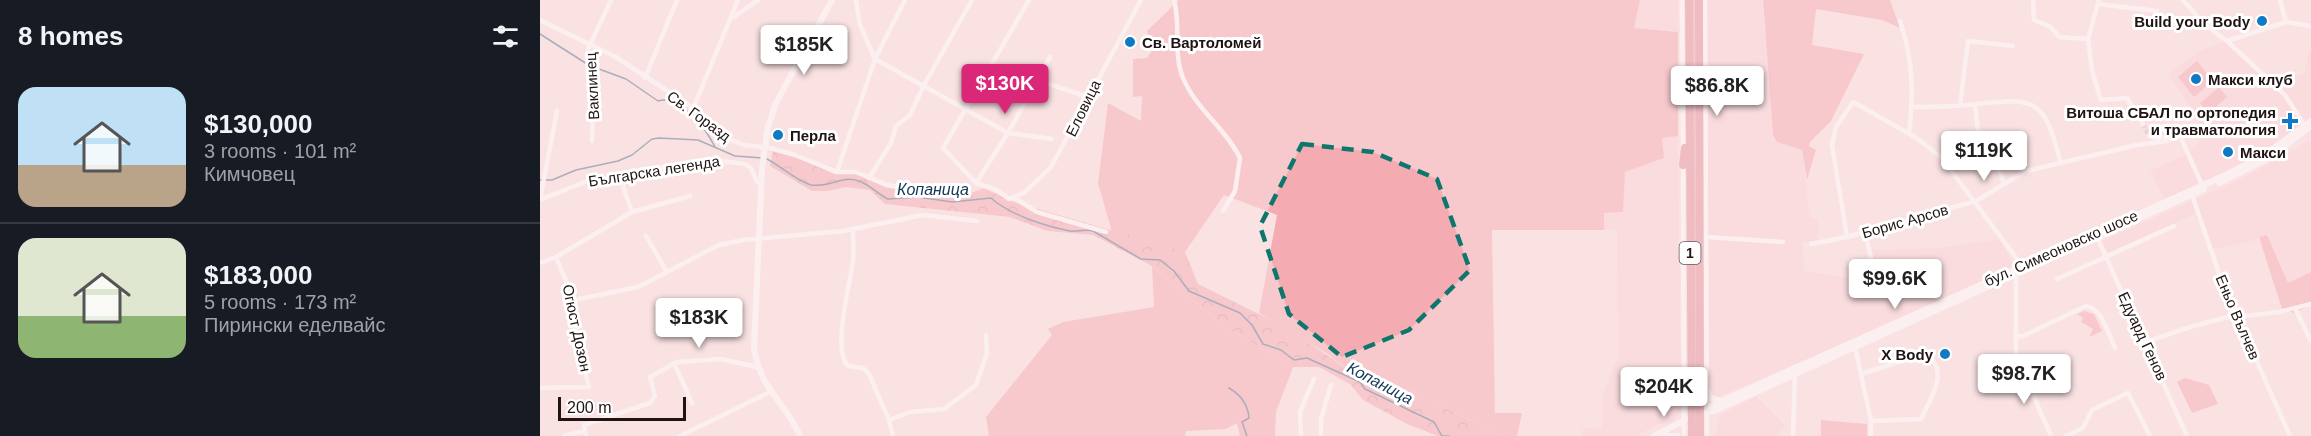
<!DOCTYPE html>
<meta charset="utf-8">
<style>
body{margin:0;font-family:Helvetica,sans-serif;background:#242831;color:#f1f3f6;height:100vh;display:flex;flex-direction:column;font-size:22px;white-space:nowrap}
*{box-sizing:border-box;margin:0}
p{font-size:20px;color:#9ea1a6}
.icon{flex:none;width:33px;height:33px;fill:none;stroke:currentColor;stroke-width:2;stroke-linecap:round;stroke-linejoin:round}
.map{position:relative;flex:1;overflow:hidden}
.details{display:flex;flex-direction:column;background:#171b24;width:540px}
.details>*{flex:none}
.scale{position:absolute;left:18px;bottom:15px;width:128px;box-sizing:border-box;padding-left:6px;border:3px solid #201314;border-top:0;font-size:16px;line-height:21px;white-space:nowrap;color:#201314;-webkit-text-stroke:4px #fff;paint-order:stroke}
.price{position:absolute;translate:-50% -51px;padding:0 14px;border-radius:6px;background:#fff;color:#222;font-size:20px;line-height:39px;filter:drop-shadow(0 2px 3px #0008)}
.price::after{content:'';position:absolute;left:50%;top:36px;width:18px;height:14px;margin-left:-9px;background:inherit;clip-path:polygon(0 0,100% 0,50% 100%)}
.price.active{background:#db2777;color:#fff}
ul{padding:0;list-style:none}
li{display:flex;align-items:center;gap:18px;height:150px;padding:0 18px}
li+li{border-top:2px solid #363941}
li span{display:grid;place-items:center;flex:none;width:168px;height:120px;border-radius:18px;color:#555}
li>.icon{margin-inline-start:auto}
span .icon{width:72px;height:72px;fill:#fffc;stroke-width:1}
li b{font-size:26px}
h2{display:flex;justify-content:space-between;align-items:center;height:72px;padding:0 18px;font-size:26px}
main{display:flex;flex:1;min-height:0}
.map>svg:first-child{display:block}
.built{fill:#fad4d7}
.grass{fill:#f4abb2}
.forest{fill:url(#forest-crowns)}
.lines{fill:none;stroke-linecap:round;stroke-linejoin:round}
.stream{stroke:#4e6d8c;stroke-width:1.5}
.street-tunnel{stroke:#d9c3c4;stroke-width:4.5;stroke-dasharray:4.5 2;stroke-linecap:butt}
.street{stroke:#fff;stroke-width:4.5}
.secondary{stroke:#fff;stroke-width:6}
.highway{stroke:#df8f97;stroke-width:8}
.marked{fill:none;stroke:#0f766e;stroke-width:4.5;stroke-dasharray:12 8;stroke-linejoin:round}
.poi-dot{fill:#1079c4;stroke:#fff;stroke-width:2}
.labels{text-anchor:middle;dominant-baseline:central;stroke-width:6;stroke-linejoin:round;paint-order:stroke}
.shield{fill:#fff;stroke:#635a5a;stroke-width:1.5}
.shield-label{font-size:14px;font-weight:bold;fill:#201314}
.poi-label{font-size:15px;font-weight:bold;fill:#201314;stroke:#fff;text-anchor:start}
.street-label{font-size:15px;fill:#201314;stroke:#fff}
.water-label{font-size:16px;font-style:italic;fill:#133857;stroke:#fff}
</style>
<main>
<section class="details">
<h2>8 homes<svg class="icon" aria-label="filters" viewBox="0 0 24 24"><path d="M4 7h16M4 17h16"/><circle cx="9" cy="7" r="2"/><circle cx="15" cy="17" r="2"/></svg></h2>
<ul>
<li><span style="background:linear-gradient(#bfe0f5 65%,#b9a48a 0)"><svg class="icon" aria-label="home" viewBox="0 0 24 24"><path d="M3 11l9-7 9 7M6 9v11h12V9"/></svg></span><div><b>$130,000</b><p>3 rooms · 101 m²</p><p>Кимчовец</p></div></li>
<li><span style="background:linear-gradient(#dfe7d0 65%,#8fb573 0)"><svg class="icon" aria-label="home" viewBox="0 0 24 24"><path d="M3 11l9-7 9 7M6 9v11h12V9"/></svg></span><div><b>$183,000</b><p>5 rooms · 173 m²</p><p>Пирински еделвайс</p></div></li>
</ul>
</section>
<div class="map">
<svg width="1771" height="436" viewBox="0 0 1771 436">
<defs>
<pattern id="forest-crowns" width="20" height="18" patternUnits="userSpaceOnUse" patternTransform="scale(1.5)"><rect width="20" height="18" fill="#f4abb2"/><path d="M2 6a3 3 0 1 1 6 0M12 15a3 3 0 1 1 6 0" fill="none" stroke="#d19298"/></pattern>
</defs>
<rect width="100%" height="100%" fill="#fae2e3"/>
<!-- built -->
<g class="built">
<polygon points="1100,0 1138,0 1138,32 1094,28"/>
<polygon points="1168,0 1222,0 1233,135 1237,142 1262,150 1270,219 1278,219 1278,240 1263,242 1264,271 1338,282 1332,250 1400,248 1460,239 1474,266 1302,344 1176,398 1172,395 1168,389"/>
<polygon points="1687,41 1734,85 1765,73 1768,54 1771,52 1771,117 1750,134 1701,164 1624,199 1610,171 1648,154 1667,133 1628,74 1661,50"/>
<polygon points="1138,136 1141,409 1134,422 1117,425 1096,436 1042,436 1043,428 1062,429 1062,395 1078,357 1077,230 1064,230 1064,213 1083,212 1085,172 1124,158 1122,138"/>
<polygon points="1767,142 1771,143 1771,272 1748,284 1727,235 1705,243 1671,249 1655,214 1568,253 1562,241 1701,179"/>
<polygon points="1216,396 1246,426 1236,436 1177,436 1178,419 1181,415"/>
</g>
<!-- grass -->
<g class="grass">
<polygon points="639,0 1100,0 1094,28 1138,32 1138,136 1122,138 1124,158 1085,172 1083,212 1064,213 1064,230 952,230 955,413 982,413 977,436 962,436 872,391 809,370 786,353 719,313 737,215 684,195 645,252 572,232 558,183 568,103 601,121 602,96 593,97 593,59 607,58 613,49 607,31"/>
<polygon points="1153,0 1155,0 1156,392 1154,392"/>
<polygon points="1223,0 1350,0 1360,28 1342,20 1276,9 1272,45 1324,54 1291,121 1270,142 1269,146 1276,150 1267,180 1262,150 1237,142 1233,135"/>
<polygon points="1657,61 1673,81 1654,97 1638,77"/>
<polygon points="1679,87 1687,97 1669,113 1660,103"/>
<polygon points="1727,235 1748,283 1771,272 1771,305 1754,313 1742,309 1719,237"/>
<polygon points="612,266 682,325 753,367 736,412 735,436 700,436 697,423 686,429 646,431 645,436 449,436 446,417 512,335 508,329 523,322 614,307"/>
<polygon points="1544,311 1554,314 1562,331 1549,337 1553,329 1541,322 1543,318 1537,314"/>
<polygon points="1645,378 1669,385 1678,404 1652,413 1637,382"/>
<polygon points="1281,420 1327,424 1327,436 1281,436"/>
</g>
<!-- forest -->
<polygon class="forest" points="233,150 254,156 294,174 316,174 345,187 400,197 412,191 431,193 444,188 471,201 645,252 658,284 745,327 809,370 872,391 962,436 898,436 867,424 823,400 810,384 779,367 753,367 682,325 612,266 553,235 507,231 470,217 345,204 330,190 306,187 287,191 272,191 230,166"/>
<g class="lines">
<!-- stream -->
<g class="stream">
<polyline points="0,34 47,64"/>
<path d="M51 66 86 79 118 101C141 94 166 129 175 147"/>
<path d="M227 159C241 166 256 181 271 185 284 187 291 182 303 180 322 176 333 191 348 199L378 197 412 202 451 198C470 215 505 226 530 231 537 232 544 229 553 231L601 259 620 260 634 271 649 291 700 313 712 325 723 344 741 350 754 360 767 358 820 382 825 389 894 422 902 436H909"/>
<polyline points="0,180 12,180 36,170 78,161 92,155 112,139 119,138 158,140 195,156 223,158"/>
<path d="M689 388C701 395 708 404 709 418L702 422 707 436"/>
</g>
<!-- street-tunnel -->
<polyline class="street-tunnel" points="1603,124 1609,136"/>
<!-- street -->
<g class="street">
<polyline points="316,0 320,25 335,59 468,133 512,139"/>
<polyline points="489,0 403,148 436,183 457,190 469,199 484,193 511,167 601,0"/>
<path d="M634 0C641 25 633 54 643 78 656 109 686 129 700 158L695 191 683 211"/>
<polyline points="1142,0 1143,148"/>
<polyline points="1165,0 1167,436"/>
<polyline points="1493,0 1494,20 1511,27 1519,37 1548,39"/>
<polyline points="1559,0 1548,39 1552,71 1561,100 1587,98 1603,124"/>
<polyline points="1643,0 1663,23 1687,41 1745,95 1765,126"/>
<polyline points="1740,0 1746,22"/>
<polyline points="1558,4 1617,11"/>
<polyline points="194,17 218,0"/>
<polyline points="0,20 76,57 146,103 189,139 204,145 230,148 255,155 297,172 316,172 347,185 400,194"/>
<path d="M1360 21C1373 59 1374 93 1369 133"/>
<polyline points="1687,41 1746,22 1771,26"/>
<polyline points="105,78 137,0"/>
<polyline points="497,80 548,97"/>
<polyline points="1435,105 1438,132 1457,165 1464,183"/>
<polyline points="1420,106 1428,41 1473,46"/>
<path d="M1372 107C1394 107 1416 107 1437 104 1497 97 1504 100 1520 160"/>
<polyline points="153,109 198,0"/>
<polyline points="1609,136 1619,139 1640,136 1663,187"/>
<polyline points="52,141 53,104 48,49 71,0"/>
<polyline points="1143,166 1144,436"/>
<polyline points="297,172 335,59 365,0"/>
<polyline points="80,178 92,212"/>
<polyline points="329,178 351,143 356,126 370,115 384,85 432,0"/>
<polyline points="436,183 468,133 510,57"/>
<polyline points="1652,195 1683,285 1750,436"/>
<polyline points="0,199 17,111"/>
<polyline points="476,199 497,212 566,232"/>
<polyline points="0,200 52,179 80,178 101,170 172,160 205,164 211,168 217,182 221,183"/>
<path d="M313 229C313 240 314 251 313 261 310 283 292 350 308 366L323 368 329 374 349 420 353 436"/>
<polyline points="1325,232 1336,280"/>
<polyline points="106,236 127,272"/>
<polyline points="1166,237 1243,242"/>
<polyline points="1307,237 1292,145 1296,127 1313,102 1375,137 1401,157 1483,267"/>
<polyline points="1557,237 1647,436"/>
<polyline points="1271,244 1307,237 1436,201 1486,171 1597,145 1627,141"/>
<polyline points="0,263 16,257 92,212 150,196"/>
<polyline points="1476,274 1476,356 1511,436"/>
<polyline points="1517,279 1634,226"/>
<polyline points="34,300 98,287 179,245 203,240 303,231 383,215 437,221"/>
<polyline points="1755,308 1771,341"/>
<polyline points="1697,317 1739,312 1771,304"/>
<path d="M1475 337 1483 336 1546 306C1563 309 1568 334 1575 348"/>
<polyline points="1606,342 1650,327 1696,315"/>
<polyline points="1315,347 1331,421 1331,436"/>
<polyline points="134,363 152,403"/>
<path d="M1321 374 1384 354C1412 368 1390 400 1381 419L1331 421"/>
<polyline points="0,388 49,387 36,337 34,300 16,257"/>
<polyline points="349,420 370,412 404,409 436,385 447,353 446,335"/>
<polyline points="24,436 45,431"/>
<polyline points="46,436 44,425 110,403 115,396 110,377 137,362 181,359 217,367"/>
<polyline points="140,436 230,392"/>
<polyline points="761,436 760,412 774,379"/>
<polyline points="781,436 781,419 791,385"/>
<polyline points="1253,436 1255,374"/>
<polyline points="1526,436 1543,428 1552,410 1588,393 1610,436"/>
</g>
<!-- secondary -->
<g class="secondary">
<polyline points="1679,183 1729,158 1771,126"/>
<polyline points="1167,391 1171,398 1181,401"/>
<polyline points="1167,411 1174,411 1664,189"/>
<path d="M260 436C244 399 221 392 214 348L222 168 228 127 236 103 292 0"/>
<polyline points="1114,436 1182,401 1688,174 1726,154 1771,121"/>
<polyline points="1120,436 1137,436"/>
</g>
<!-- highway -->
<g class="highway">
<polyline points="1149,0 1152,436"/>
<polyline points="1159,0 1160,436"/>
<polyline points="1143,165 1145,148"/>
</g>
</g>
<!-- marked area -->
<path d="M0 0H1771V436H0ZM762 144 833 152 897 179 930 270 869 330 802 357 749 314 720 226Z" fill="#fae2e3" fill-opacity=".55" fill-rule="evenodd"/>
<path class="marked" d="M762 144 833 152 897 179 930 270 869 330 802 357 749 314 720 226Z"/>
<!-- markers -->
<g class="poi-dot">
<circle cx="1722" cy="21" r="6"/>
<circle cx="590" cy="42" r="6"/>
<circle cx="1656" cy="79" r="6"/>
<path d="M1747 112h6v6h6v6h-6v6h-6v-6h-6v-6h6z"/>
<circle cx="238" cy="135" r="6"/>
<circle cx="1688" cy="152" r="6"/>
<circle cx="1405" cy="354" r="6"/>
</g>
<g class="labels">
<!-- shield labels -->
<rect class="shield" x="1139.5" y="242" width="21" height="22" rx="4.5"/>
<g class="shield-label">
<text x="1150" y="253">1</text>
</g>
<!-- poi labels -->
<g class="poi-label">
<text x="1710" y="21" text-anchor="end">Build your Body</text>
<text x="602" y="42">Св. Вартоломей</text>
<text x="1668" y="79">Макси клуб</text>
<text x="1736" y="112" text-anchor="end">Витоша СБАЛ по ортопедия<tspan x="1736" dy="17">и травматология</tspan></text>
<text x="250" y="135">Перла</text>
<text x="1700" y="152">Макси</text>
<text x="1393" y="354" text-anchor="end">X Body</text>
</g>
<!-- street labels -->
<g class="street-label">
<text transform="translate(52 86) rotate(-93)">Ваклинец</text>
<text transform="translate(543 108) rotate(-64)">Еловица</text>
<text transform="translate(159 116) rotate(36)">Св. Горазд</text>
<text transform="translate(114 171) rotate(-9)">Българска легенда</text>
<text transform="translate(1365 221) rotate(-16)">Борис Арсов</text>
<text transform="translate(1521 248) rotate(-24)">бул. Симеоновско шосе</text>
<text transform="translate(1698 317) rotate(67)">Еньо Вълчев</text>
<text transform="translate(37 328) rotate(78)">Огюст Дозон</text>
<text transform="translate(1603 336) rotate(65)">Едуард Генов</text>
</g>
<!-- water labels -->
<g class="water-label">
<text x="393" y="189">Копаница</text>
<text transform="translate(840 383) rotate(28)">Копаница</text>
</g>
</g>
</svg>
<div class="scale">200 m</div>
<b class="price" style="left:264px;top:76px">$185K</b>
<b class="price active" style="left:465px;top:115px">$130K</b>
<b class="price" style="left:1177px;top:117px">$86.8K</b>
<b class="price" style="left:1444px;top:182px">$119K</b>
<b class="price" style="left:1355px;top:310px">$99.6K</b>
<b class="price" style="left:159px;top:349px">$183K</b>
<b class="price" style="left:1484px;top:405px">$98.7K</b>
<b class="price" style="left:1124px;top:418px">$204K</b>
</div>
</main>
